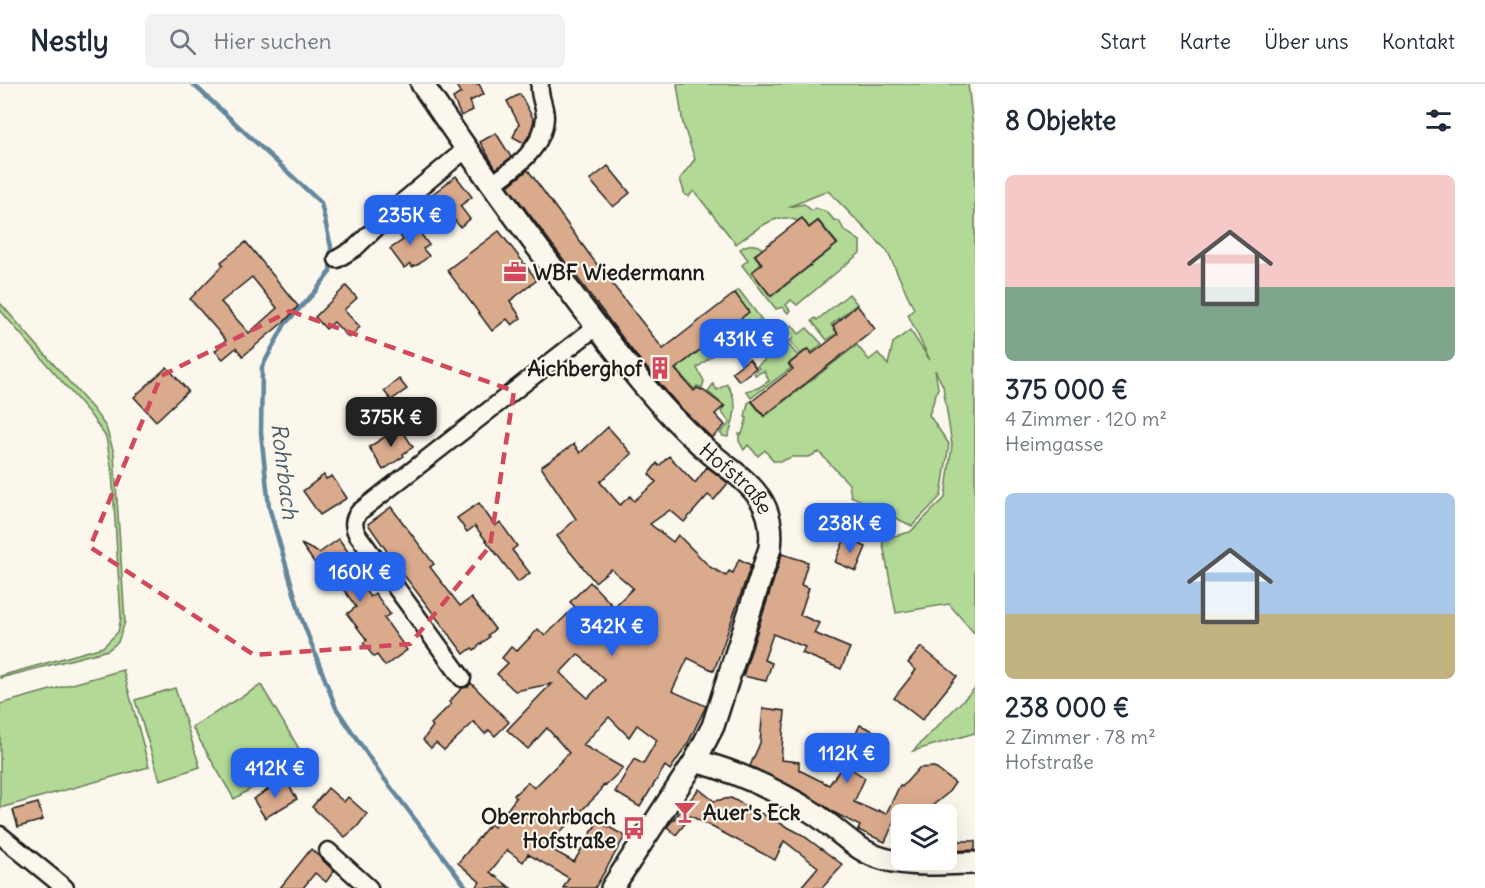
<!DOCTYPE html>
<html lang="de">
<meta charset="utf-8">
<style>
body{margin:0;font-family:Delius,sans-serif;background:#f2f2f3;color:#1f2937;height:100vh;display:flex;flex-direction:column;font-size:22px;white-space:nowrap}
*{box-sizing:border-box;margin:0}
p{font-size:20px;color:#747a83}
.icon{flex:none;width:33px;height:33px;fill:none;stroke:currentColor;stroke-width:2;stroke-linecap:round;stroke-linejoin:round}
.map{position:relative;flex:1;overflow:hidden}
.drawer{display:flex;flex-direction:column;background:#fff;width:510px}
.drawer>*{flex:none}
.controls{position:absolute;left:891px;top:720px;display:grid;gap:12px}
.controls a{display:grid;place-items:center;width:66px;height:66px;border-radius:9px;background:#fff;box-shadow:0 6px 24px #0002;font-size:30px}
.price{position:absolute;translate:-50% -51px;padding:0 14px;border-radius:12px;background:#2563eb;color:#fff;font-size:20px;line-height:39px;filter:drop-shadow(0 2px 3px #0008)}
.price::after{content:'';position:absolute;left:50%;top:36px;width:18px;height:14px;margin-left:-9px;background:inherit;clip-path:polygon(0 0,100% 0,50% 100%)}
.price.on{background:#222;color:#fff}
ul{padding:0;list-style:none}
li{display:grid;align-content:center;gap:12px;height:318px;padding:0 30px}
li span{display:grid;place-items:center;height:186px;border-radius:9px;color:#555}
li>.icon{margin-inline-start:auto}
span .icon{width:108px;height:108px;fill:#fffc;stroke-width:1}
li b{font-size:26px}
h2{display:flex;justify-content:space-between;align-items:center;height:72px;padding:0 30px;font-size:26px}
header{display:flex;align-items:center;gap:36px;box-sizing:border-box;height:84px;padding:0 30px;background:#fff;border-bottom:2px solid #e0e1e3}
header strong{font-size:28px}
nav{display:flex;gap:33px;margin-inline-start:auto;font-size:21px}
.search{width:420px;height:54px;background:#f2f2f3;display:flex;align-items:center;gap:15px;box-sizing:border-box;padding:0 21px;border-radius:9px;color:#747a83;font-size:22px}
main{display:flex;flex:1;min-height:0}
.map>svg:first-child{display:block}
.green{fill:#b2da96;stroke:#677b59;stroke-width:1.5}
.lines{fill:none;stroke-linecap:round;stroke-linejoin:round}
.stream{stroke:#63879d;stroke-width:4.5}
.building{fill:#daaa8c;stroke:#1c1c1c;stroke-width:1.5;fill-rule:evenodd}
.minor-casing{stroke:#1c1c1c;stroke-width:21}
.major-casing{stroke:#1c1c1c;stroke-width:26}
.minor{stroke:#fbf7ec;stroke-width:16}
.major{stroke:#fbf7ec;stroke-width:21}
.marked{fill:none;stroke:#d1495b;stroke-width:4.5;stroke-dasharray:12 8;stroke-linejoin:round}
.labels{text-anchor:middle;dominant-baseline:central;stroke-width:4.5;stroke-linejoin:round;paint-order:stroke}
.poi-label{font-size:21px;font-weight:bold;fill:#1c1c1c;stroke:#fbf7ec;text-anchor:start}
.street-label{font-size:21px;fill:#1c1c1c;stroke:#fbf7ec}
.water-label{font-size:22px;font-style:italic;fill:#465a67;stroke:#fbf7ec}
</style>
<header>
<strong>Nestly</strong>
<div class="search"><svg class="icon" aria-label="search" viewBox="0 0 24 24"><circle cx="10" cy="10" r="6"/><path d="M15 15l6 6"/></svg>Hier suchen</div>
<nav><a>Start</a><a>Karte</a><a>Über uns</a><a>Kontakt</a></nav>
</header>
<main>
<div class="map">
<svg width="975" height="804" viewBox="0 0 975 804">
<rect width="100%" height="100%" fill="#fbf7ec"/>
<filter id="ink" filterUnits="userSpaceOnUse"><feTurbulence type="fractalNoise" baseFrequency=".0167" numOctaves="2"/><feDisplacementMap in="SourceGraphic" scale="12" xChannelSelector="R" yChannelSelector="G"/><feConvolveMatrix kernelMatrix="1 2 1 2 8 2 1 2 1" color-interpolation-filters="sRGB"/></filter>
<g filter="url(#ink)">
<!-- green -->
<g class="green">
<path d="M677 0H968L975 60V550L949 520 896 529 882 455 910 448 945 414 952 361 943 302 935 286 938 304 929 331 949 360 941 412 912 442 851 412 849 400 819 368 809 373H792L782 377H773L765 366 758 372 748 361 744 366 739 357V350H742L747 334 745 333 748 319 751 317 764 333 857 261 869 276 878 269 888 281 893 259 910 246 930 276 908 231 914 225 887 167 828 107 788 123 804 120 812 127 815 124 827 128 834 136 839 137 844 146 860 157V169L797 221 791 216 786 221 790 226 788 229 782 223 776 225 742 181 748 176 740 165C747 160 755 159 763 165L754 171 761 180 752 188 771 213 838 160 818 136 809 143 802 134 797 137C776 126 752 149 736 160L694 107 689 112 685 111 680 95 695 75 683 40Z"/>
<polygon points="739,206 765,240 766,244 759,236 727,259 720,250 748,228 735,209"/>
<polygon points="849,210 857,220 831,241 837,249 827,256 812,237 815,234 817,236"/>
<polygon points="0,219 93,325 106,343 114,369 125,538 118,558 108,566 0,594 0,592 103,563 118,548 121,534 112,387 106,353 89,329 0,226"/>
<polygon points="792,241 799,250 807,244 822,260 812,268 808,264 800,270 790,257 793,254 786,244"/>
<polygon points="716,254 723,263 697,284 704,297 702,304 697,302 694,305 676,285"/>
<polygon points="787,259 798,272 788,280 791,284 751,314 746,307 758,304 769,297 764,287 755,291 754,289 759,284 757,282"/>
<path d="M713 300 717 306 727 300C740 321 735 331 728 353L723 352 720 349 730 339 721 327 725 322 708 308Z"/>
<polygon points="123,586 149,683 0,724 0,620"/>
<polygon points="261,601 304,673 234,715 192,643"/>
<polygon points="175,604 200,683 160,696 135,616"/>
<polygon points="975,604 975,649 913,667"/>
</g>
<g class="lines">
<!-- stream -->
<polyline class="stream" points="193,0 321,119 331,163 330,188 314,209 285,240 262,283 261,349 269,423 301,533 336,624 380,689 467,804"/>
</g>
<!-- building -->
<g class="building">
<polygon points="455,0 479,0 484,10 470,17 473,26 461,32 453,14 461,9"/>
<polygon points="520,10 534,36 530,50 524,59 513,53 519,40 507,17"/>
<polygon points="496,49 511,73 496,85 480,58"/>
<polygon points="608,82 630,109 613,123 590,96"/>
<polygon points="528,86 592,174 663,265 735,209 749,228 675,285 694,307 697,304 704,307 724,322 715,330 725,341 712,354 678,321 634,269 508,102"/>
<polygon points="456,92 472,113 460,122 470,135 460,143 444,123 427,135 417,122"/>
<polygon points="802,134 809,144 818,137 837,160 771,212 752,188 762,180 755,171"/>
<polygon points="410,135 429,161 423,165 429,172 419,180 412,183 410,180 404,184 390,165 403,156 396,145"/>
<polygon points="499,147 537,196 510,217 521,234 512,241 507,235 492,247 447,186"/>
<path d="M246 158 298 222 287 235 243 272 236 264 223 275 215 267 226 256 190 215 223 181 221 178ZM252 193 277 224 249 249 221 218Z"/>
<polygon points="346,202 357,214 344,226 360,243 349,254 334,238 326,245 315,233"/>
<polygon points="857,221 875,245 764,332 752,317 793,285 789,280 808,265 812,270 838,250 833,242"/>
<polygon points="749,275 756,284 739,297 732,288"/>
<polygon points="167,283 188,307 156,337 134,313"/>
<polygon points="399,295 407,305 391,316 384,307"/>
<polygon points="400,343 413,363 403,370 404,372 383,386 369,363"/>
<path d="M608 343 632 370 600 398 620 421 630 412 634 417 656 398 649 390 657 379 659 382 669 372 695 399 707 383 728 399 714 416 708 411 684 438 670 426 650 440 673 458 678 451 710 483 726 492 729 487 733 489 739 475 751 481 714 587 688 574 672 607 706 622 687 661 670 686 665 682 640 723 615 708 634 675 643 680 657 656 637 641 629 653 609 633 583 661 623 684 605 702 603 701 598 710 546 762 574 778 598 737 625 752 595 804H563L569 794 528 770 523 778 507 766 490 788 511 804H476L480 798 458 779 490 740 494 743 516 714 514 711 528 698 534 704 569 669 547 644 528 665 507 646 551 600 515 607 497 590 508 579 502 574 511 563 517 567 538 545 545 552 575 523 570 518 590 498 614 523 633 504 611 485 595 498 557 452 576 435 541 383 574 360 580 369ZM578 570 605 596 588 614 560 589Z"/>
<polygon points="324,391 326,395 332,392 347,414 320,431 303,407"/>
<polygon points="479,419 495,442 500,438 517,462 512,466 530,489 518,498 475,442 467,448 457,434"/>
<polygon points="391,423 434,480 430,483 460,522 471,514 495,545 488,551 489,553 474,566 472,564 464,570 397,482 368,440"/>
<polygon points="845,454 866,463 856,487 835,478"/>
<polygon points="339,455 356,479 349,484 370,513 375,509 390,530 384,534 407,566 385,582 377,571 374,573 363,559 367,556 347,530 356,523 336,494 329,499 301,460 319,469"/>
<polygon points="782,470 808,478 801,501 809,504 800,531 819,539 814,549 850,564 841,585 802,569 805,563 773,550 764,576 772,579 766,597 743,592"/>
<polygon points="921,563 957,592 922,636 894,614 916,586 908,579"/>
<polygon points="471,599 509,638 495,652 489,646 485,650 474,638 444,666 436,659 431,664 423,656 433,642 431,640 451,620 449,618 462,604 468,603"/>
<polygon points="763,624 785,627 781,676 799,678 799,686 829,701 844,680 865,694 854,718 877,728 878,726 886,730 900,701 902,703 919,684 934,683 955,699 948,709 922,730 902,730 902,738 894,738 885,758 858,746 860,742 835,729 804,709 750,682 760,659"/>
<polygon points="860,641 878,649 872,662 853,656"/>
<polygon points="285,695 297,715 265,734 253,715"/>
<polygon points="328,704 344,718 348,713 367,730 357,743 345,753 312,723"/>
<polygon points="699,705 714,717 731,714 801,750 843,781 822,804 800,804 818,783 784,757 775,776 691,732 676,751 667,743"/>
<polygon points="38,719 43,736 18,743 13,726"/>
<polygon points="946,757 975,757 975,766 946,767"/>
<polygon points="311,765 334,787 326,798 315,789 303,804 280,804"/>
</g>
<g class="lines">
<!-- minor casing -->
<g class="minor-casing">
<g id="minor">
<path d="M491 101C514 85 544 64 545 33 545 21 538 11 540 0"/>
<polyline points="337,175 355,164 405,116 466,65"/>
<path d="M462 594 357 450C353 441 353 436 359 428L597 242"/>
<polyline points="0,751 65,804"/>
<polyline points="328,767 369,804"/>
</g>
</g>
<!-- major casing -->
<g class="major-casing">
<g id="major">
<path id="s1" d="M422 0C473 76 527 150 582 223 618 270 657 322 701 361 736 394 777 407 770 464L713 642 695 677 612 804"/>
<path d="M695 677C736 687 776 706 812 728 834 742 851 762 875 772 906 784 943 779 975 779"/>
</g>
</g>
<!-- minor -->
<use href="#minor" class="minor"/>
<!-- major -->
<use href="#major" class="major"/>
</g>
</g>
<!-- marked area -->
<path class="marked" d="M290 227 514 307 490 462 410 560 254 571 90 463 161 292Z"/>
<!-- icons -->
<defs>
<g id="office-bare" transform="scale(1.8)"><path d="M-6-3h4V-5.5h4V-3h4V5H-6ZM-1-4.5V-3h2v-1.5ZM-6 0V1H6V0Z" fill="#d1495b" stroke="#fbf7ec" stroke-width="2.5" paint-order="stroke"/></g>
<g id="building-bare" transform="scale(1.8)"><path d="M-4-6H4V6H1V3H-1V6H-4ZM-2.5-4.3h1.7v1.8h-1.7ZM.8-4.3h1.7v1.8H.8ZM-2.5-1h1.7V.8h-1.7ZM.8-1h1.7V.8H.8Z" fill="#d1495b" stroke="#fbf7ec" stroke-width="2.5" paint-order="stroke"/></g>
<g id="bar-bare" transform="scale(1.8)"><path d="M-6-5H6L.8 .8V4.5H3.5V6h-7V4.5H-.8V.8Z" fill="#d1495b" stroke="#fbf7ec" stroke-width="2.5" paint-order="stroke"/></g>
<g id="bus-bare" transform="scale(1.8)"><path d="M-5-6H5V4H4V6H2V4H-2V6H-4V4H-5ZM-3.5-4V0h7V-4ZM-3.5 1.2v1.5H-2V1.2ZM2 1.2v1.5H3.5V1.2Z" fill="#d1495b" stroke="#fbf7ec" stroke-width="2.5" paint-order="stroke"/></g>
</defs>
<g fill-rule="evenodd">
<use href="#office-bare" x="515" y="188"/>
<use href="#building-bare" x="660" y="284"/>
<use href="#bar-bare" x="685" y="728"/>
<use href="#bus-bare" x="634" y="744"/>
</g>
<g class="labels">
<!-- poi labels -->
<g class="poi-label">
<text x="533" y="188">WBF Wiedermann</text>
<text x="642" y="284" text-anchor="end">Aichberghof</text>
<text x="703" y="728">Auer's Eck</text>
<text x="616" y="732" text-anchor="end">Oberrohrbach<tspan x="616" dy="24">Hofstraße</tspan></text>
</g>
<!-- street labels -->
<g class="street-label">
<text stroke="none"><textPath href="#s1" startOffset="506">Hofstraße</textPath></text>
</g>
<!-- water labels -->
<g class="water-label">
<text transform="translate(285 387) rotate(83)">Rohrbach</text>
</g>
</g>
</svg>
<div class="controls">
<a><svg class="icon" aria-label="layers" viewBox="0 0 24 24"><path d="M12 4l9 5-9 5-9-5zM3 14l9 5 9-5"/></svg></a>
</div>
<b class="price" style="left:410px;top:162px">235K €</b>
<b class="price" style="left:744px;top:286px">431K €</b>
<b class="price on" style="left:391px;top:364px">375K €</b>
<b class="price" style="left:850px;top:470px">238K €</b>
<b class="price" style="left:360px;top:519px">160K €</b>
<b class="price" style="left:612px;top:573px">342K €</b>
<b class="price" style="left:847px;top:700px">112K €</b>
<b class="price" style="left:275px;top:715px">412K €</b>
</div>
<section class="drawer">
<h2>8 Objekte<svg class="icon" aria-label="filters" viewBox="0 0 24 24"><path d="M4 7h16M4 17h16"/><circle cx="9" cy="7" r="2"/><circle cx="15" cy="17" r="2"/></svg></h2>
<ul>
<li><span style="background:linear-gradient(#f6c9c9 60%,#7fa58c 0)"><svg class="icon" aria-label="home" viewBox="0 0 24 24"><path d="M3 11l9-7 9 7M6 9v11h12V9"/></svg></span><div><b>375 000 €</b><p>4 Zimmer · 120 m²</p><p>Heimgasse</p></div></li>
<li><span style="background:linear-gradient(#a9c7e8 65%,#c2b280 0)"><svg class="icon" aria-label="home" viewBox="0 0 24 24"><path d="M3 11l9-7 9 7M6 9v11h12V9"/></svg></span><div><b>238 000 €</b><p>2 Zimmer · 78 m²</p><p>Hofstraße</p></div></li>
</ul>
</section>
</main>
